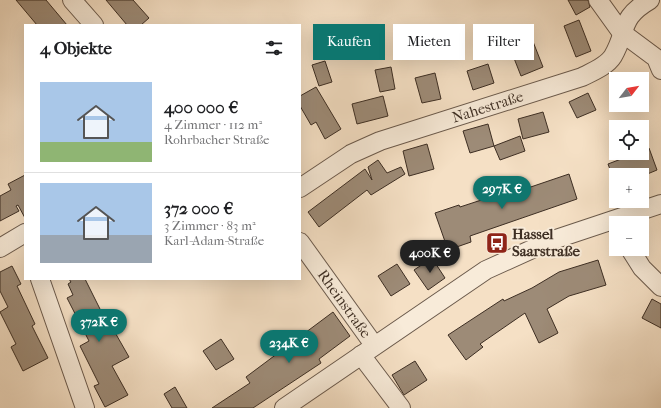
<!DOCTYPE html>
<html lang="de">
<meta charset="utf-8">
<style>
body{margin:0;font-family:"IM FELL French Canon",serif;background:#f6f6f6;color:#202124;height:100vh;display:flex;flex-direction:column;font-size:15px;white-space:nowrap}
*{box-sizing:border-box;margin:0}
p{font-size:13px;color:#757577}
.icon{flex:none;width:22px;height:22px;fill:none;stroke:currentColor;stroke-width:2;stroke-linecap:round;stroke-linejoin:round}
.map{position:relative;flex:1;overflow:hidden}
.panel{position:absolute;left:24px;top:24px;width:277px;height:256px;display:flex;flex-direction:column;background:#fff;border-radius:0px;box-shadow:0 4px 16px #0002}
.panel>*{flex:none}
.guide{position:absolute;left:313px;top:24px;width:288px;height:36px;display:flex;gap:8px}
.needle{width:26px;rotate:59deg}
.fabs{position:absolute;left:609px;top:72px;display:grid;gap:8px}
.fabs a{display:grid;place-items:center;width:40px;height:40px;border-radius:0px;background:#fff;box-shadow:0 4px 16px #0002;font-size:20px}
.price{position:absolute;translate:-50% -34px;padding:0 9px;border-radius:14px;background:#0f766e;color:#fff;font-size:13px;line-height:26px;filter:drop-shadow(0 1px 2px #0008)}
.price::after{content:'';position:absolute;left:50%;top:24px;width:12px;height:9px;margin-left:-6px;background:inherit;clip-path:polygon(0 0,100% 0,50% 100%)}
.price.selected{background:#222;color:#fff}
ul{padding:0;list-style:none}
li{display:flex;align-items:center;gap:12px;height:100px;padding:0 16px}
li+li{border-top:1px solid #e0e0e0}
li span{display:grid;place-items:center;flex:none;width:112px;height:80px;border-radius:0px;color:#555}
li>.icon{margin-inline-start:auto}
span .icon{width:48px;height:48px;fill:#fffc;stroke-width:1}
li b{font-size:17px}
h2{display:flex;justify-content:space-between;align-items:center;height:48px;padding:0 16px;font-size:17px}
.pill{padding:0 14px;border-radius:0px;background:#fff;box-shadow:0 4px 16px #0002;font-size:14px;line-height:36px}
.pill.selected{background:#0f766e;color:#fff}
.map>svg:first-child{display:block}
.building{fill:#9d8b77;stroke:#3d2e23}
.lines{fill:none;stroke-linecap:round;stroke-linejoin:round}
.minor-casing{stroke:#6b5a4c;stroke-width:20}
.minor{stroke:#f8ebd9;stroke-width:18}
.labels{text-anchor:middle;dominant-baseline:central;stroke-width:4;stroke-linejoin:round;paint-order:stroke}
.street-label{font-size:15px;fill:#3d2e23;stroke:#f8ebd9}
.poi-label{font-size:15px;font-weight:bold;fill:#3d2e23;stroke:#f8ebd9;text-anchor:start}
</style>
<div class="map">
<svg width="661" height="408" viewBox="0 0 661 408">
<rect width="100%" height="100%" fill="#f5e0c5"/>
<filter id="stains"><feTurbulence type="fractalNoise" baseFrequency=".005" numOctaves="4"/><feColorMatrix values="0 0 0 0 .2 0 0 0 0 .09 0 0 0 0 .02 0 0 0 .5 -.17"/></filter>
<radialGradient id="worn" r=".72"><stop offset=".6" stop-color="#630" stop-opacity="0"/><stop offset="1" stop-color="#630" stop-opacity=".3"/></radialGradient>
<!-- building -->
<g class="building">
<polygon points="16,0 46,0 67,25 37,25"/>
<polygon points="106,0 133,0 149,18 141,25 127,25"/>
<polygon points="568,0 588,0 590,7 576,15"/>
<polygon points="579,20 591,51 576,57 564,26"/>
<polygon points="530,34 543,67 521,76 508,43"/>
<polygon points="325,61 332,82 319,86 312,65"/>
<polygon points="488,64 494,83 473,90 467,71"/>
<polygon points="391,67 395,89 380,92 375,70"/>
<polygon points="435,73 441,99 422,103 415,78"/>
<polygon points="316,87 341,129 325,139 316,122 311,125 300,106 300,96"/>
<polygon points="588,93 596,110 577,118 569,102"/>
<polygon points="383,96 388,116 357,124 352,104"/>
<polygon points="543,112 549,132 523,139 518,119"/>
<polygon points="488,124 494,146 470,153 463,131"/>
<polygon points="520,136 525,151 500,160 494,146"/>
<polygon points="427,144 434,169 409,176 403,151"/>
<polygon points="649,148 657,170 645,175 612,175 608,164 637,153 642,153 642,151"/>
<polygon points="378,160 387,173 401,167 405,174 371,195 367,190 319,227 308,212 365,169 372,180 368,167"/>
<polygon points="569,174 577,199 470,236 471,242 448,250 435,213 459,205 460,207 512,190 513,193"/>
<polygon points="25,175 25,218 18,205 16,206 19,211 0,221 0,196 11,190 8,184"/>
<polygon points="432,258 445,278 428,290 414,270"/>
<polygon points="598,260 606,285 569,296 547,309 558,333 539,343 525,313 480,344 483,347 466,360 448,335 503,299 504,301 532,288 559,272"/>
<polygon points="397,264 410,284 391,296 378,276"/>
<polygon points="12,266 21,284 17,286 35,324 32,326 48,358 23,371 11,347 16,344 0,312 8,307 0,291 0,272"/>
<polygon points="69,279 85,279 107,323 109,322 129,357 112,366 128,395 105,407 94,386 99,384 80,346 89,341 67,298 73,295 68,284 71,282"/>
<polygon points="652,299 661,304 661,328 642,318"/>
<polygon points="333,312 350,336 319,359 321,363 253,408 212,408 250,383 246,377"/>
<polygon points="221,339 234,359 216,370 203,351"/>
<polygon points="415,361 427,380 404,395 392,375"/>
<polygon points="175,387 187,408 172,408 164,394"/>
</g>
<g class="lines">
<!-- minor casing -->
<g class="minor-casing">
<g id="minor">
<polyline points="72,0 94,25"/>
<polyline points="598,0 621,32 656,58 661,70"/>
<path id="s1" d="M300 188 351 154 380 141 582 77C592 72 607 66 613 56 628 30 619 18 650 0"/>
<path id="s2" d="M300 242 374 345"/>
<polyline points="0,248 25,233"/>
<polyline points="630,249 642,268 661,287"/>
<polyline points="40,279 85,408"/>
<polyline points="361,355 401,408"/>
<polyline points="284,408 486,270 550,241 661,204"/>
</g>
</g>
<!-- minor -->
<use href="#minor" class="minor"/>
</g>
<!-- icons -->
<defs>
<g id="bus-square" transform="scale(1.15)"><rect x="-9" y="-9" width="18" height="18" rx="4" fill="#8f2418" stroke="#f8ebd9"/><path d="M-5-6H5V4H4V6H2V4H-2V6H-4V4H-5ZM-3.5-4V0h7V-4ZM-3.5 1.2v1.5H-2V1.2ZM2 1.2v1.5H3.5V1.2Z" fill="#fff"/></g>
</defs>
<g fill-rule="evenodd">
<use href="#bus-square" x="497" y="243"/>
</g>
<g class="labels">
<!-- street labels -->
<g class="street-label">
<text stroke="none"><textPath href="#s1" startOffset="206">Nahestraße</textPath></text>
<text stroke="none"><textPath href="#s2" startOffset="76">Rheinstraße</textPath></text>
</g>
<!-- poi labels -->
<g class="poi-label">
<text x="512" y="234">Hassel<tspan x="512" dy="17">Saarstraße</tspan></text>
</g>
</g>
<rect width="100%" height="100%" filter="url(#stains)"/>
<rect width="100%" height="100%" fill="url(#worn)"/>
</svg>
<div class="fabs">
<a><svg class="needle" viewBox="-14 -14 28 28"><path d="M0-13l5 13h-10z" fill="#e53935"/><path d="M0 13l5-13h-10z" fill="#757577"/></svg></a>
<a><svg class="icon" aria-label="locate" viewBox="0 0 24 24"><circle cx="12" cy="12" r="6"/><path d="M12 2v4M12 18v4M2 12h4M18 12h4"/></svg></a>
<a>+</a>
<a>−</a>
</div>
<b class="price" style="left:502px;top:210px">297K €</b>
<b class="price selected" style="left:430px;top:274px">400K €</b>
<b class="price" style="left:99px;top:343px">372K €</b>
<b class="price" style="left:289px;top:364px">234K €</b>
<div class="guide">
<a class="pill selected">Kaufen</a>
<a class="pill">Mieten</a>
<a class="pill">Filter</a>
</div>
<section class="panel">
<h2>4 Objekte<svg class="icon" aria-label="filters" viewBox="0 0 24 24"><path d="M4 7h16M4 17h16"/><circle cx="9" cy="7" r="2"/><circle cx="15" cy="17" r="2"/></svg></h2>
<ul>
<li><span style="background:linear-gradient(#a9c7e8 75%,#8fb573 0)"><svg class="icon" aria-label="home" viewBox="0 0 24 24"><path d="M3 11l9-7 9 7M6 9v11h12V9"/></svg></span><div><b>400 000 €</b><p>4 Zimmer · 112 m²</p><p>Rohrbacher Straße</p></div></li>
<li><span style="background:linear-gradient(#a9c7e8 65%,#9aa5b1 0)"><svg class="icon" aria-label="home" viewBox="0 0 24 24"><path d="M3 11l9-7 9 7M6 9v11h12V9"/></svg></span><div><b>372 000 €</b><p>3 Zimmer · 83 m²</p><p>Karl-Adam-Straße</p></div></li>
</ul>
</section>
</div>
